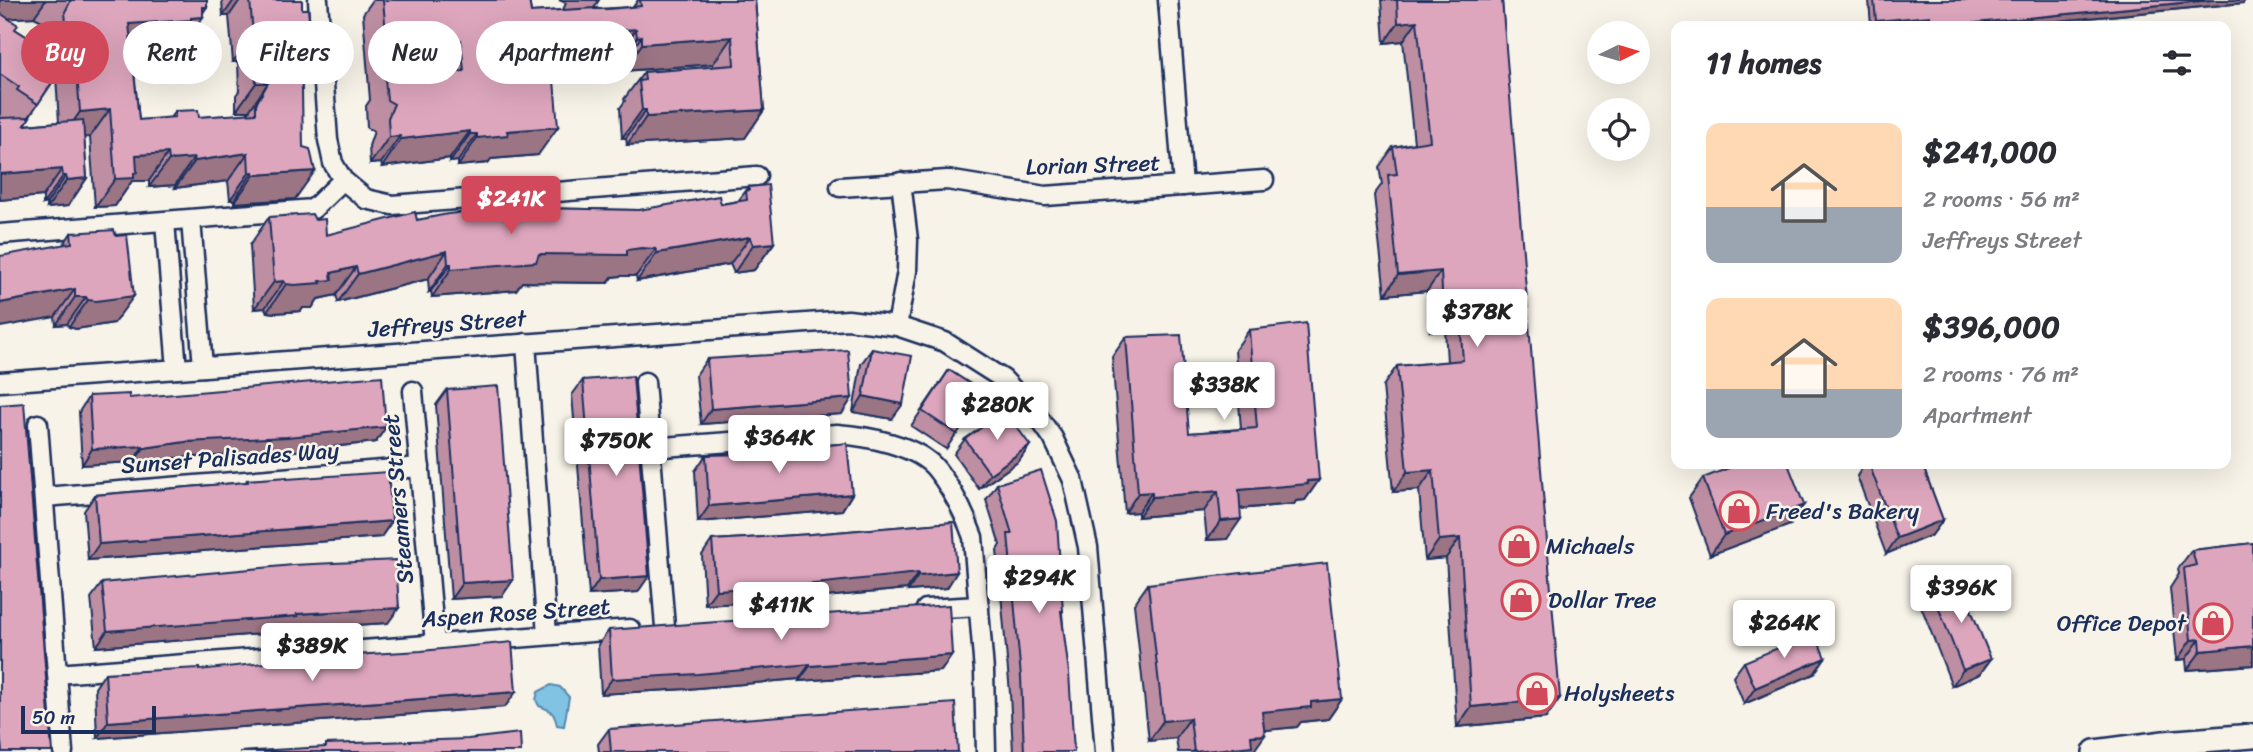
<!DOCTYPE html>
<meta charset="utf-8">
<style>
body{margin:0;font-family:Sriracha,sans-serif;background:#f2f2f3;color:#2b2b33;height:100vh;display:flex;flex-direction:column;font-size:26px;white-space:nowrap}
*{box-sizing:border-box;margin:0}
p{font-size:23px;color:#7c7c81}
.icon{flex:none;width:38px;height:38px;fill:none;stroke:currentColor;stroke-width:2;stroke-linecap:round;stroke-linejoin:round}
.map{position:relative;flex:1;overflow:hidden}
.drawer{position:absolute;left:1671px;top:21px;width:560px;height:448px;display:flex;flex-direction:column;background:#fff;border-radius:14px;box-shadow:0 7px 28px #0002}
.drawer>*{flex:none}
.top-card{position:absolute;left:21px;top:21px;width:665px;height:63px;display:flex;gap:14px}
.needle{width:46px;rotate:85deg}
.controls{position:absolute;left:1587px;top:21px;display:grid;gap:14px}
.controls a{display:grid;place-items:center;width:63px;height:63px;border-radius:50%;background:#fff;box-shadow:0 7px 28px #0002;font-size:35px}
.scale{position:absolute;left:21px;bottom:18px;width:135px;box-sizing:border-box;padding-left:7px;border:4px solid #1b2f5e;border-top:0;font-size:19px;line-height:24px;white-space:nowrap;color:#1b2f5e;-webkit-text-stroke:5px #f7f3e8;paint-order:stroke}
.price{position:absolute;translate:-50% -60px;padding:0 16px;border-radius:7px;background:#fff;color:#222;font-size:23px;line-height:46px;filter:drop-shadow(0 2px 4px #0008)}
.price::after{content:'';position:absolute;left:50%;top:42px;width:21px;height:16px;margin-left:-10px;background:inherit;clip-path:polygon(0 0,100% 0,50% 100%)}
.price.on{background:#d1495b;color:#fff}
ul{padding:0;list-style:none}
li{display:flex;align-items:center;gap:21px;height:175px;padding:0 35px}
li span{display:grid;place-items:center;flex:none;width:196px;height:140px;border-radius:14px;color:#555}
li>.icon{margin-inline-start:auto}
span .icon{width:84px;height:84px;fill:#fffc;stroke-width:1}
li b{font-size:30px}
h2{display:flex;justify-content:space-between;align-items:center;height:84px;padding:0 35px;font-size:30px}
.tag{padding:0 24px;border-radius:32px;background:#fff;box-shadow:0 7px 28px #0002;font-size:24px;line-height:63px}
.tag.on{background:#d1495b;color:#fff}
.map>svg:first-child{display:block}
.water{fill:#81c3e2;stroke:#5888ad;stroke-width:2}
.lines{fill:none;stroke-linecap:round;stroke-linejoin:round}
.minor-casing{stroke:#1b2f5e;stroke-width:23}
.major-casing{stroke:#1b2f5e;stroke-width:28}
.minor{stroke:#f7f3e8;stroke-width:18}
.major{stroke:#f7f3e8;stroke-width:23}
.wall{fill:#be8fa3;stroke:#1b2f5e;stroke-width:2;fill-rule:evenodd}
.shaded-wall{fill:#9b7484;stroke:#1b2f5e;stroke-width:2}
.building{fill:#dda6bd;stroke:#1b2f5e;stroke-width:2;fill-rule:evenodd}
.labels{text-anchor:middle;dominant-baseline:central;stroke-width:5;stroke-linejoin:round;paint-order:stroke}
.street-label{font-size:23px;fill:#1b2f5e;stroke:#f7f3e8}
.poi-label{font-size:23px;fill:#1b2f5e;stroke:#f7f3e8;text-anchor:start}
</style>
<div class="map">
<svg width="2253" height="752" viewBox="0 0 2253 752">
<rect width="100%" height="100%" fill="#f7f3e8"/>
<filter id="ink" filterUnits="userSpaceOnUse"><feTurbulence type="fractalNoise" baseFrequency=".0143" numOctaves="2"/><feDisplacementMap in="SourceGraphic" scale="14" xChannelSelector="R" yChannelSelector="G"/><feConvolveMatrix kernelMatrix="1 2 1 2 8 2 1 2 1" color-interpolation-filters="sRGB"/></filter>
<g filter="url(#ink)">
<!-- water -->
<path class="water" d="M551 685 560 687 569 697 564 726 557 725C554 712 551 710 539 706L536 700 538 692Z"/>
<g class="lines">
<!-- minor casing -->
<g class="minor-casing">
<g id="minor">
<polyline points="318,0 328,140 333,163 343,180 366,199 392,205 757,176"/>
<polyline points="1168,0 1183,186"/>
<polyline points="840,187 947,180 1045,196 1264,180"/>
<polyline points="191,220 203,367"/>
<polyline points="165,222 177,369"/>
<polyline points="0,234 313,209 343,180"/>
<polyline points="897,326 907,271 908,240 901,182"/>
<polyline points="526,343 547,635"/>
<polyline points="0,382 848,320 897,326 945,342 1003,379 1036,414 1053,438 1073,480 1088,547 1105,752"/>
<polyline points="645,382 665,627"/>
<polyline points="413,391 435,644"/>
<polyline points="38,424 63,752"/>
<path d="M650 448 837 434C866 436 918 445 937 470 952 489 965 515 973 537L984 671 986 752"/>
<polyline points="44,497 420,467"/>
<polyline points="926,609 979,606"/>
<polyline points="57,674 630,629"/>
</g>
</g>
<!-- major casing -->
<g class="major-casing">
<polyline id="major" points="2095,752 2164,743 2253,736"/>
</g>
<!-- minor -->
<use href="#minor" class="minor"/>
<!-- major -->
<use href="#major" class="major"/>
</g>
<!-- wall -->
<g class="wall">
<path d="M0 0H207L203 13 184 45 174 46 172 48 132 51 139 120 170 118 175 111 199 117 247 114 249 111H236V95L239 91 238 62H233L229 16H223L222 0H302V9L310 29 301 43 295 199 234 203V200H230L228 181 175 188V185L149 187V181H132L115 206 95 207 90 137H84L87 178 68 206 47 208V203L43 204V196L0 200ZM34 17 52 26 46 42 43 47 15 29 8 18ZM56 77 59 122 25 125 29 117Z"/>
<path d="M373 0H529L531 12 563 10 566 3 559 0H599L594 8 595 9 633 7 638 0H755L764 110 745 138 627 145 626 138H622L620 108 625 101 624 99 644 72 713 67V64L623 71 622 64H617V57L537 63 536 59 509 62 510 73 538 155 491 159 488 163 458 166V161L450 162V158L382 167 381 163 370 164 369 146 374 131 367 128 366 106 370 100 363 14ZM435 68H442V73H436Z"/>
<polygon points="1381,0 1502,0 1546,718 1457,727 1446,558 1425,560 1419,490 1393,492 1383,386 1397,366 1447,362 1445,329 1430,331 1427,291 1385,295 1374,195 1382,184 1379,167 1393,147 1414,143 1403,41 1384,43"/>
<polygon points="1869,0 2245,0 2243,3 2006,26 1926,26 1925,23 1887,26 1871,26"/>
<polygon points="749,187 774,243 754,270 734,273 730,264 637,281 636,276 621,276 612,277 608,283 522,282 516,290 432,297 431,291 429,292 428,279 338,302 336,295 318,299 312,308 303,308 301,311 275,313 267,312 265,308 254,309 250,245 269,217 315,220 326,235 417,220 494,210 497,206 535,208 639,210 721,204 738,201"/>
<polygon points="71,233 114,323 76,329 69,327 67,324 56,325 55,317 63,245"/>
<polygon points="1249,330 1319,480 1305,500 1296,501 1294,504 1240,509 1227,539 1207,540 1204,511 1138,517 1138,512 1125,513 1112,357 1126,337 1189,433 1241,429 1235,350"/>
<polygon points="1676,330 1676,358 1674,333"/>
<polygon points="872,349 892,419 853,412 861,364"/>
<polygon points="707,359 842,414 701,424 696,375"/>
<polygon points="949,370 984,393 946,449 911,426"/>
<polygon points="583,380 638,592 589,595 572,395"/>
<polygon points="447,390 513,580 502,596 451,599 436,405"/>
<polygon points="89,396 129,398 376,442 277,453 174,458 133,463 133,462 82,465 79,412"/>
<polygon points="965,439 1030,445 1019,461 979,489 954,454"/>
<polygon points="706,455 852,494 842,510 698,522 695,471"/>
<polygon points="1865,464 1922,464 1943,520 1932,535 1886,554 1857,476"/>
<polygon points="1703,478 1790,525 1710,555 1689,498"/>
<polygon points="287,479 392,521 381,537 88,560 84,511 95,495 246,482 247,480"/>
<polygon points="997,484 1063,611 1062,613 1074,752 1013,752 1010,693 997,550 1000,545 986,500"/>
<polygon points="953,522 947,588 908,591 907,589 794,600 705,605 702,555 712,540 812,534"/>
<polygon points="2253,543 2253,665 2187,670 2186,659 2177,660 2170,588 2179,574 2178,569 2192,550"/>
<polygon points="102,583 388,623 288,629 287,632 96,647 91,598"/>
<polygon points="1148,584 1342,699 1328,719 1301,722 1297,727 1264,730 1253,752 1178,752 1176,738 1149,741 1134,604"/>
<polygon points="1932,591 1980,674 1952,686 1921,606"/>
<polygon points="609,630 952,655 941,671 799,681 799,679 687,689 601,694 598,645"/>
<polygon points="1744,662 1814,674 1744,704 1733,677"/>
<polygon points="199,670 505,707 97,738 95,688 105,673"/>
<polygon points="609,729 958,752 599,752 598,744"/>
</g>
<!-- shaded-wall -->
<g class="shaded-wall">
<polygon points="0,0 46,0 34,17 0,19"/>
<polygon points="234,0 240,0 229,16 223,16"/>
<polygon points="2211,0 2245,0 2243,3 2006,26 1944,26"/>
<polygon points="203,7 207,7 200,17 203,17 184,45 174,46 172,48 110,52 129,24"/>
<polygon points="1930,16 1925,23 1887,26 1872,26 1876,21"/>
<polygon points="1417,21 1403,41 1384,43 1398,23"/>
<polygon points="310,29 289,61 301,34 308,30"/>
<polygon points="636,29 617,57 537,63 556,35"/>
<polygon points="556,31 536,59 487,64 507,37"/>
<polygon points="253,34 257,34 238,62 233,62"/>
<polygon points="642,36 622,64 617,64 637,37"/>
<polygon points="732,37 713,64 623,71 642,44"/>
<polygon points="461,40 442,68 413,70 433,42"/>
<polygon points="256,83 268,83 249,111 236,111"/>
<polygon points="110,109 90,137 61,139 80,112"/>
<polygon points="642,110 646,110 626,138 622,138"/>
<polygon points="764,110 745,138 627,145 646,117"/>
<polygon points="558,127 538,155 491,159 488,163 458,166 477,138 507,131"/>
<polygon points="470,131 450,158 382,167 401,139"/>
<polygon points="470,134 477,134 458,161 450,162"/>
<polygon points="400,136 381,163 370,164 389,137"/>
<polygon points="168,153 149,181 132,181 115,206 95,207 115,179 136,155"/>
<polygon points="248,153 228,181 175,188 195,161"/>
<polygon points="194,158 175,185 149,187 169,160"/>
<polygon points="62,169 43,196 0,200 0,174"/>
<polygon points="315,171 295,199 234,203 254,175"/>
<polygon points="253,172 234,200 230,200 249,173"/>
<polygon points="63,176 66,176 47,203 43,204"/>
<polygon points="87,178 68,206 47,208 67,180"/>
<polygon points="750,237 730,264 637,281 657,253"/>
<polygon points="774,243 754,270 734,273 753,245"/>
<polygon points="641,248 656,249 636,276 621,276 612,277 608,283 522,282 516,290 432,297 451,269 539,254"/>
<polygon points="447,251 428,279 338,302 358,274"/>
<polygon points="448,264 451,264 431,291 429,292"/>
<polygon points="356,267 336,295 318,299 312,308 303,308 301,311 275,313 267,312 286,284 320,281 331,273"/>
<polygon points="1441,271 1427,291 1385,295 1398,275"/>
<polygon points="284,281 265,308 254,309 274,282"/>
<polygon points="75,289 55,317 0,327 0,303"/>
<polygon points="134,296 114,323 76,329 69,327 88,300"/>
<polygon points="75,297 86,297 67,324 56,325"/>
<polygon points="1459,309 1445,329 1430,331 1443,311"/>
<polygon points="863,396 903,404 892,419 853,412"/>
<polygon points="852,398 842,414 701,424 711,409"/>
<polygon points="386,427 376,442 277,453 174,458 133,463 144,448 185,442"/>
<polygon points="1030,445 1019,461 979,489 990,474"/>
<polygon points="143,446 133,462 82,465 92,449"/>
<polygon points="1433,470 1419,490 1393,492 1407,472"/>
<polygon points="1319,480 1305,500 1296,501 1294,504 1225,510 1239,490"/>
<polygon points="1218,491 1204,511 1138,517 1152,497"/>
<polygon points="1152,492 1138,512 1125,513 1138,493"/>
<polygon points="852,494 842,510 698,522 709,506"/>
<polygon points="1804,505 1790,525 1710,555 1724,535"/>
<polygon points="1241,519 1227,539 1207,540 1221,521"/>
<polygon points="1943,520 1932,535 1886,554 1897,538"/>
<polygon points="392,521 381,537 88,560 99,544"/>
<polygon points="1460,538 1446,558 1425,560 1439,540"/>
<polygon points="957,572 947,588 908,591 918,576"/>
<polygon points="918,573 907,589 794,600 705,605 716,590"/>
<polygon points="649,576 638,592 589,595 599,580"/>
<polygon points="513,580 502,596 451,599 462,583"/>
<polygon points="399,608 388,623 288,629 287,632 96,647 107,631 297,614"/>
<polygon points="2200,639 2186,659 2177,660 2191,640"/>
<polygon points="2253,646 2253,665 2187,670 2201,651"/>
<polygon points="952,655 941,671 799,681 810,666"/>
<polygon points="1825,658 1814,674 1744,704 1755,688"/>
<polygon points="1991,659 1980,674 1952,686 1963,670"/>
<polygon points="810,664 799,679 687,689 601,694 612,679"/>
<polygon points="516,692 505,707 97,738 108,722"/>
<polygon points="1560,698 1546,718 1457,727 1471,707"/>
<polygon points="1342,699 1328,719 1301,722 1297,727 1248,732 1262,712 1311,702"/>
<polygon points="1190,718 1176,738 1149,741 1163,721"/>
<polygon points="1265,735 1253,752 1201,752 1251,736"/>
</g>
<!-- building -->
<g class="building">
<polygon points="71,0 207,0 207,7 203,7 203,17 191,18 191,20 129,24 139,120 175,117 175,111 198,110 199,117 256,113 256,104 268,83 256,83 255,67 258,66 257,34 253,34 250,0 302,0 302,9 308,9 310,29 308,30 308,33 301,34 303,147 310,149 315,171 254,175 253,172 249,173 248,153 195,161 194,158 169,160 168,153 136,155 137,172 134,173 134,178 115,179 110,109 80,112 75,47 38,104 17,90 19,87 0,74 0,13 18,25 15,29 43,47 47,41 69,55 65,12"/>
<path d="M383 0H529L531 12 596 8 595 9H608L641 6 640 0H755L764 110 646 117V110H642L639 81 645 80 644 72 734 65 732 37 642 44V36L637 37 636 29 556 35V31L507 37 510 73 553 69 558 127 507 131 508 135 477 138V134H470V131L401 139 400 136 389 137 388 118 394 104 387 100 385 78H390ZM461 40 464 71 436 73 433 42Z"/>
<polygon points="1397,0 1502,0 1560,698 1471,707 1460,538 1439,540 1433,470 1407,472 1397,366 1463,360 1459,309 1443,311 1441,271 1398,275 1388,175 1397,174 1393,147 1430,141 1417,21 1398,23"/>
<polygon points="1874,0 2211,0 1944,26 1931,26 1930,16 1876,21"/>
<polygon points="30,117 25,125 83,120 87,178 67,180 66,176 63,176 62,169 0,174 0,118"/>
<polygon points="768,185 774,243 753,245 750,237 657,253 656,249 641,248 627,250 627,255 539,254 536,262 451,269 451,264 448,264 447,251 358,274 356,267 331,273 332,280 320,281 321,283 294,285 286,284 284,281 274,282 269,217 312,214 315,220 325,219 326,235 415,212 417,220 448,214 496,209 497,206 530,204 530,207 535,208 639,210 719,196 721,204 747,200 746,191 749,190 749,187"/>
<polygon points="114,230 116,236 127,235 134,296 96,301 88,300 86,297 75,297 75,289 0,303 0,256 72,243 71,233"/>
<polygon points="1306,323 1319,480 1307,481 1308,484 1239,490 1241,519 1221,521 1218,491 1152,497 1152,492 1138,493 1126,337 1181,335 1189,433 1257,428 1249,330"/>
<polygon points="872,349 912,356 903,404 863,396"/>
<polygon points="848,350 852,398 711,409 707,359"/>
<polygon points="949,370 984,393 957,434 922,411"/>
<polygon points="382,376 386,427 287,437 185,442 144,448 143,446 92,449 89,396 129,394 129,398"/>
<polygon points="633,376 649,576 599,580 583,380"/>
<polygon points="498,386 513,580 462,583 447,390"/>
<polygon points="24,403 52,752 2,752 0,732 0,405"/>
<polygon points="1005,411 1030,445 990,474 965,439"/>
<polygon points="847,443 852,494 709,506 706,455 746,454"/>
<polygon points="1739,464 1788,464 1804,505 1724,535 1703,478"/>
<polygon points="1869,464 1922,464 1943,520 1897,538"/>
<polygon points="1041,470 1057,521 1063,611 1061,611 1069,673 1074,752 1024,752 1021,677 1008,534 1012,534 997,484"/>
<polygon points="388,472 392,521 99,544 95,495 248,482 247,480 287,477 287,479"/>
<polygon points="953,522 957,572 918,576 918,573 805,585 716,590 712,540 812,534"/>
<polygon points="2253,543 2253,646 2201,651 2200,639 2191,640 2184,568 2196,565 2192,550"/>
<polygon points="396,560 399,608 297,614 298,616 107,631 102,583 293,565"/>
<polygon points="1327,563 1342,699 1311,702 1311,707 1262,712 1265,735 1251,736 1252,746 1194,752 1190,718 1163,721 1148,584"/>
<polygon points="1959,580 1991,659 1963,670 1932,591"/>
<polygon points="949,605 952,655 810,666 810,664 698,674 612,679 609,630"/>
<polygon points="1815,633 1825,658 1755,688 1744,662"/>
<polygon points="512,642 516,692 108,722 105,673 199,668 199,670 319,657 421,651"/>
<polygon points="955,703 958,752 611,752 609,729"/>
<polygon points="520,733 521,752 239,752 326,747 326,744 468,739"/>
</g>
</g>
<!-- icons -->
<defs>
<g id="shop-ring" transform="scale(2.0125)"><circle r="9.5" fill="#f7f3e8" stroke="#d1495b" stroke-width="1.5"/><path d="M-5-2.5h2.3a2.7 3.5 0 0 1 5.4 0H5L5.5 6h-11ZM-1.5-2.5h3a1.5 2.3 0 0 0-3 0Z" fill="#d1495b"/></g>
</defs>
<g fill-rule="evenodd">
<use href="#shop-ring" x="1739" y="511"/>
<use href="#shop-ring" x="1519" y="546"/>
<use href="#shop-ring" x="1521" y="600"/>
<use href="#shop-ring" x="2213" y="623"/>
<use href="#shop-ring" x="1537" y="693"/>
</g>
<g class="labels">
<!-- street labels -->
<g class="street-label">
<text transform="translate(1093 165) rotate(-2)">Lorian Street</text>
<text transform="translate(447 324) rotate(-4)">Jeffreys Street</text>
<text transform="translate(230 458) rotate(-4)">Sunset Palisades Way</text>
<text transform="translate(398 499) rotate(-95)">Steamers Street</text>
<text transform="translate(516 613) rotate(-4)">Aspen Rose Street</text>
</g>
<!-- poi labels -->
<g class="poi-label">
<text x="1766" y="511">Freed's Bakery</text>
<text x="1546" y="546">Michaels</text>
<text x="1548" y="600">Dollar Tree</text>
<text x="2186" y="623" text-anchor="end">Office Depot</text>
<text x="1564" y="693">Holysheets</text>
</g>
</g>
</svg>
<div class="controls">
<a><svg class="needle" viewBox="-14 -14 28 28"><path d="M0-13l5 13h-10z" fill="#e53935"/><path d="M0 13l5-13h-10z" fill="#7c7c81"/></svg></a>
<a><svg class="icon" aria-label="locate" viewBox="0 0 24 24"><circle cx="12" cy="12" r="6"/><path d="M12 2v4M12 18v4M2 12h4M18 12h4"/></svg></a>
</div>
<div class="scale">50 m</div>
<b class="price on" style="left:511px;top:236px">$241K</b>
<b class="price" style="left:1477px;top:349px">$378K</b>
<b class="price" style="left:1224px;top:422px">$338K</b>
<b class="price" style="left:997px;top:442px">$280K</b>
<b class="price" style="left:779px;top:475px">$364K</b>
<b class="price" style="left:616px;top:478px">$750K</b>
<b class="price" style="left:1039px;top:615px">$294K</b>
<b class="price" style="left:1961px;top:625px">$396K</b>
<b class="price" style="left:781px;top:642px">$411K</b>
<b class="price" style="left:1784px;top:660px">$264K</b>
<b class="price" style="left:312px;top:683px">$389K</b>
<div class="top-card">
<a class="tag on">Buy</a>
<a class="tag">Rent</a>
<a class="tag">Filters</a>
<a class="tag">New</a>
<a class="tag">Apartment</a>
</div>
<section class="drawer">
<h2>11 homes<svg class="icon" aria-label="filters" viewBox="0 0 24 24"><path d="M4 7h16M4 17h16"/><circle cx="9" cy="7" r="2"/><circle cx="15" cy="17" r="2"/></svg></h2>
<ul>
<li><span style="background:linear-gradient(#ffd9b3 60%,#9aa5b1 0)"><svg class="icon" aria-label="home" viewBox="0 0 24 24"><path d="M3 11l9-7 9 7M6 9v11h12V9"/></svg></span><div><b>$241,000</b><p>2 rooms · 56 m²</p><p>Jeffreys Street</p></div></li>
<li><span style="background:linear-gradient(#ffd9b3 65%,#9aa5b1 0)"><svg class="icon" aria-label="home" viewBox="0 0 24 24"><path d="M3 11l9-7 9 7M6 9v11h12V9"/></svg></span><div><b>$396,000</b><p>2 rooms · 76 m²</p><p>Apartment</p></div></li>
</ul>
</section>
</div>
